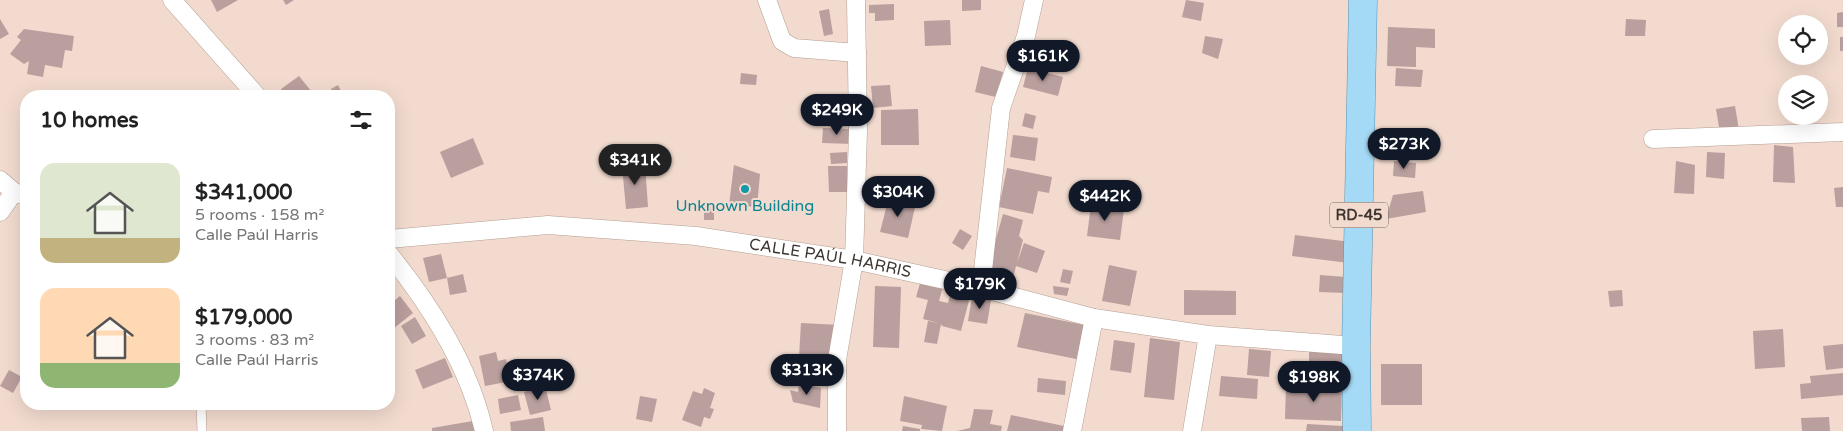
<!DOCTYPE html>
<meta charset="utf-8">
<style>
body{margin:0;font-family:"Varela Round",sans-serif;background:#f6f6f6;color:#222;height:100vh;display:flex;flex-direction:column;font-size:19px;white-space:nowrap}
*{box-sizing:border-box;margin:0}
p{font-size:16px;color:#767676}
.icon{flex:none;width:28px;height:28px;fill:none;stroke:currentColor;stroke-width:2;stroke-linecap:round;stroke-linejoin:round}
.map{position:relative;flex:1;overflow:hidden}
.sheet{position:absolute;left:20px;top:90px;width:375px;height:320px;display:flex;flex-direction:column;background:#fff;border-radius:20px;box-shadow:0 5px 20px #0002}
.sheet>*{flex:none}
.tools{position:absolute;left:1778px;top:15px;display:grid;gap:10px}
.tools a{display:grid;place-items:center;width:50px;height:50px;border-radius:50%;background:#fff;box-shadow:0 5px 20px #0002;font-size:25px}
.price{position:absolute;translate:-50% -42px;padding:0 11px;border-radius:18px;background:#111827;color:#fff;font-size:16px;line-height:32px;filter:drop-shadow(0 1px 2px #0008)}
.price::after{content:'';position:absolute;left:50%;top:30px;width:15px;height:11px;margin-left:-8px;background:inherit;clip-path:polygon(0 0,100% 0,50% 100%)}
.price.current{background:#222;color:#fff}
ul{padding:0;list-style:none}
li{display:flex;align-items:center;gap:15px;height:125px;padding:0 20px}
li span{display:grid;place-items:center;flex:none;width:140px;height:100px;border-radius:15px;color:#555}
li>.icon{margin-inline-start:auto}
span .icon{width:60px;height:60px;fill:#fffc;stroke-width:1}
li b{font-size:21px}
h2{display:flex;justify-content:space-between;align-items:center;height:60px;padding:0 20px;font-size:21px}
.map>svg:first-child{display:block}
.building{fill:#b99f9d}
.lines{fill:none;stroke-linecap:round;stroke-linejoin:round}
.service-casing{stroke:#b49e92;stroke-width:10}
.minor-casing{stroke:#b49e92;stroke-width:19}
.primary-casing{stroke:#5a91ad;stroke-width:29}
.service{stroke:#fff;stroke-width:9}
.minor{stroke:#fff;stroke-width:18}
.primary{stroke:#a5daf6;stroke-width:28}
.culture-dot{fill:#0f9aa8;stroke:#f2dace;stroke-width:2}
.labels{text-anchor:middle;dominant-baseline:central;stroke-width:4;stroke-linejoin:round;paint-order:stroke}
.shield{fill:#f2dace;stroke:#74665f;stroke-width:1}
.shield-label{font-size:15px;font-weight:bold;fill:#3e3530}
.culture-label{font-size:16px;fill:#0d838f;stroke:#f2dace}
.street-label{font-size:16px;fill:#3e3530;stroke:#f2dace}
</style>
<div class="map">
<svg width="1843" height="431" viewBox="0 0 1843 431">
<rect width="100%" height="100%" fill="#f2dace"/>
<!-- building -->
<g class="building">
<polygon points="211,0 238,0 217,12"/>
<polygon points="283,0 294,0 286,5"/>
<polygon points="962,0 981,0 981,10 962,11"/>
<polygon points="1186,0 1204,3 1201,21 1182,17"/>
<polygon points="894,4 894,20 875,21 875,13 869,13 869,5"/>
<polygon points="829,9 833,34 824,36 819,11"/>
<polygon points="1843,12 1843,27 1837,27 1837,13"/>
<polygon points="0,19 9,34 0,39"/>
<polygon points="1626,19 1646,20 1645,36 1625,36"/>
<polygon points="950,20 951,45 925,46 924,21"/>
<polygon points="1388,27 1435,29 1435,48 1416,47 1416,67 1387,66"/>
<polygon points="24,29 74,36 72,51 65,50 62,68 45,65 43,77 27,74 29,61 24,64 10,54 21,40 17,37"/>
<polygon points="1205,36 1223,39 1218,59 1202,53"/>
<rect x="1840" y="37" width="3" height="14"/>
<polygon points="981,66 1003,72 996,97 975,92"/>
<polygon points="1028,68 1063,77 1058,96 1023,87"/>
<polygon points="1396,68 1423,70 1421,87 1395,86"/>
<polygon points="741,73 757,75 756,85 740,84"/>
<polygon points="299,76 315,96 286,96 281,89"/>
<polygon points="338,85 341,91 334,96 331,89"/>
<polygon points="890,85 892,106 873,108 871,86"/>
<polygon points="1735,106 1739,130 1720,133 1716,109"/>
<polygon points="918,109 919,145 881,145 881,110"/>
<polygon points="1025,113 1036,116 1033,129 1022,126"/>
<polygon points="823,128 852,129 852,144 822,143"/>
<polygon points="1013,135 1038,138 1035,161 1010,157"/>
<polygon points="473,138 484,164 451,178 440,152"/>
<polygon points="1774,145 1793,147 1795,183 1773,182"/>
<polygon points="847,152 847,163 831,164 830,153"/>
<polygon points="1707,152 1725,153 1724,179 1706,177"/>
<polygon points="1394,161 1416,163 1415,178 1393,176"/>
<polygon points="1676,161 1695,165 1694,194 1674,193"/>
<polygon points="645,164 648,207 626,209 622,166"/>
<polygon points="734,165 760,174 757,207 729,205"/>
<polygon points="828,166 847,166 848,192 829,192"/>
<polygon points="1007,168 1052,177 1049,193 1038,191 1033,214 999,207"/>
<polygon points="1843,187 1843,207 1836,207 1834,188"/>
<polygon points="1423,191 1426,212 1386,219 1393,195"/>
<polygon points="889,197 916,203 908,238 880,232"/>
<rect x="704" y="205" width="10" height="15"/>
<polygon points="1091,205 1124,209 1120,240 1087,236"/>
<polygon points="1003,214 1023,220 1019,236 1023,240 1017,263 1024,243 1045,251 1037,273 1016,266 1013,279 987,271"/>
<polygon points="960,229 972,236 963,250 952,243"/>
<polygon points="1295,235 1351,242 1349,263 1292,256"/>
<polygon points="441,254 447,278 429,282 423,258"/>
<polygon points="1109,265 1137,271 1130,306 1102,301"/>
<polygon points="1063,269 1073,271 1070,284 1060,282"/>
<polygon points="463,274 467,292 450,295 447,278"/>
<polygon points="1320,275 1346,277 1346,293 1319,292"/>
<polygon points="921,280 943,286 939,301 948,303 953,284 972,289 961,331 942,326 941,324 937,344 924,342 928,321 939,323 923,319 928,300 916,297"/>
<polygon points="875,286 901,287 899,348 873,347"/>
<polygon points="1053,286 1069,288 1067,296 1054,294"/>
<polygon points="1184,290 1236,291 1236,315 1184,315"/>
<polygon points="1622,290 1623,306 1610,307 1608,291"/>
<polygon points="400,296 413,313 389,332 389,305"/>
<polygon points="972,297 991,300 987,324 968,321"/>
<polygon points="1025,313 1089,326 1081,360 1017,347"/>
<polygon points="415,317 426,336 412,344 401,326"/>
<polygon points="801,323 840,325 837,360 799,357"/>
<polygon points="1783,329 1785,367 1755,369 1753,331"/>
<polygon points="1150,338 1180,342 1174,400 1144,397"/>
<polygon points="1114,340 1135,343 1131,373 1110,370"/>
<polygon points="1843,344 1843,368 1826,370 1823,346"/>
<polygon points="1249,349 1271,351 1269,377 1247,375"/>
<polygon points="1309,351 1351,351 1351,379 1309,378"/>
<polygon points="496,352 498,361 506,359 511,381 485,386 479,356"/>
<polygon points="445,358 453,377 423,389 415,370"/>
<rect x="1381" y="364" width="41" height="41"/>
<polygon points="9,370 22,377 13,393 0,386"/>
<polygon points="1843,373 1843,395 1801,399 1800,384 1811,383 1810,376"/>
<polygon points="1221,376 1258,379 1257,399 1219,396"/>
<polygon points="1038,378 1066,381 1065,395 1037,392"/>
<polygon points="799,383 821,388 820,408 793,402 790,390 798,392"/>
<polygon points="1286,385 1342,387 1341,421 1285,419"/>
<polygon points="545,386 551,410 530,415 524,392"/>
<polygon points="704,388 715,393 710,408 714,409 710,419 704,417 701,427 682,420 693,391 702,394"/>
<polygon points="518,395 521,410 500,414 498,399"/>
<polygon points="640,396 657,399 652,422 636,419"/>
<polygon points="904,396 947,406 942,431 921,429 922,425 900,421"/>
<polygon points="974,409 993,410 990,424 1002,426 1001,431 957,431 970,428"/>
<polygon points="1011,415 1064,426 1063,431 1007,431"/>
<polygon points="543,417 545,431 511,431 510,422"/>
<polygon points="1829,417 1830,431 1802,431 1801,418"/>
<polygon points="473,421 475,431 432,431 432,428"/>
<polygon points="1307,424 1343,426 1343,431 1306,431"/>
<polygon points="903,426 920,429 920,431 902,431"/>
</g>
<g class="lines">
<!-- service casing -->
<g class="service-casing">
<polyline id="service" points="201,404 202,431"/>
</g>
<!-- minor casing -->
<g class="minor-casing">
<g id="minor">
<polyline points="172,0 257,96"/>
<polyline points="767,0 782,41 794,48 857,53"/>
<polyline points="1653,139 1843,132"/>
<polyline points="0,180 14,192 26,196"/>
<polyline points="0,212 14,192"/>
<path id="s1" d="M389 239 548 225 696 236 854 260 981 288 1094 318 1208 335 1356 346"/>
<path d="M389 254C431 306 469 365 484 431"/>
<polyline points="981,288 1001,108 1026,36 1034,0"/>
<polyline points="837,431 837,360 854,260 858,131 856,0"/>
<polyline points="1072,431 1094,318"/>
<polyline points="1192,431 1208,335"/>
</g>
</g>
<!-- primary casing -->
<g class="primary-casing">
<polyline id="primary" points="1357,431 1356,346 1363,0"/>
</g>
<!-- service -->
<use href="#service" class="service"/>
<!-- minor -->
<use href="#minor" class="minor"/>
<!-- primary -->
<use href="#primary" class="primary"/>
</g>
<!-- markers -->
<circle class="culture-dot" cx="745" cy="189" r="5"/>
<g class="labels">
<!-- shield labels -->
<rect class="shield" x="1330" y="202.5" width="58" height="25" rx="4"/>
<g class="shield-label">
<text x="1359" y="215">RD-45</text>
</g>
<!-- culture labels -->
<g class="culture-label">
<text x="745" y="206">Unknown Building</text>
</g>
<!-- street labels -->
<g class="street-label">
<text stroke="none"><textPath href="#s1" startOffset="444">CALLE PAÚL HARRIS</textPath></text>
</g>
</g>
</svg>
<div class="tools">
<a><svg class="icon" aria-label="locate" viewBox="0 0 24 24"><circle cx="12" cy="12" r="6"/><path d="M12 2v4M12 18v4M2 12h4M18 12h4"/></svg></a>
<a><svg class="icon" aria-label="layers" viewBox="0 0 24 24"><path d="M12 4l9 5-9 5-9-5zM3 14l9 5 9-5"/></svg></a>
</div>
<b class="price" style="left:1043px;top:82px">$161K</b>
<b class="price" style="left:837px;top:136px">$249K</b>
<b class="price" style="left:1404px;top:170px">$273K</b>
<b class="price current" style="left:635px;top:186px">$341K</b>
<b class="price" style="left:898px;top:218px">$304K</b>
<b class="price" style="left:1105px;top:222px">$442K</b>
<b class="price" style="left:980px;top:310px">$179K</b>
<b class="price" style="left:807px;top:396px">$313K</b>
<b class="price" style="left:538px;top:401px">$374K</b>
<b class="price" style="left:1314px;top:403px">$198K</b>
<section class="sheet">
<h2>10 homes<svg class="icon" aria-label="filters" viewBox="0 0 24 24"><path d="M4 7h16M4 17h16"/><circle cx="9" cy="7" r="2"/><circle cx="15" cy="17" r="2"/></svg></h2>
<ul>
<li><span style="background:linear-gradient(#dfe7d0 75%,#c2b280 0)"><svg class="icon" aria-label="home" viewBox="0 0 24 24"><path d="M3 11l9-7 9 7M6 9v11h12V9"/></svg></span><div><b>$341,000</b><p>5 rooms · 158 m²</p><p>Calle Paúl Harris</p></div></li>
<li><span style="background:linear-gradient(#ffd9b3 75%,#8fb573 0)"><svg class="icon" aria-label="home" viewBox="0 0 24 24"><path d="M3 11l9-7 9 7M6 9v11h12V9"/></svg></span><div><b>$179,000</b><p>3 rooms · 83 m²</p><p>Calle Paúl Harris</p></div></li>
</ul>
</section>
</div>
